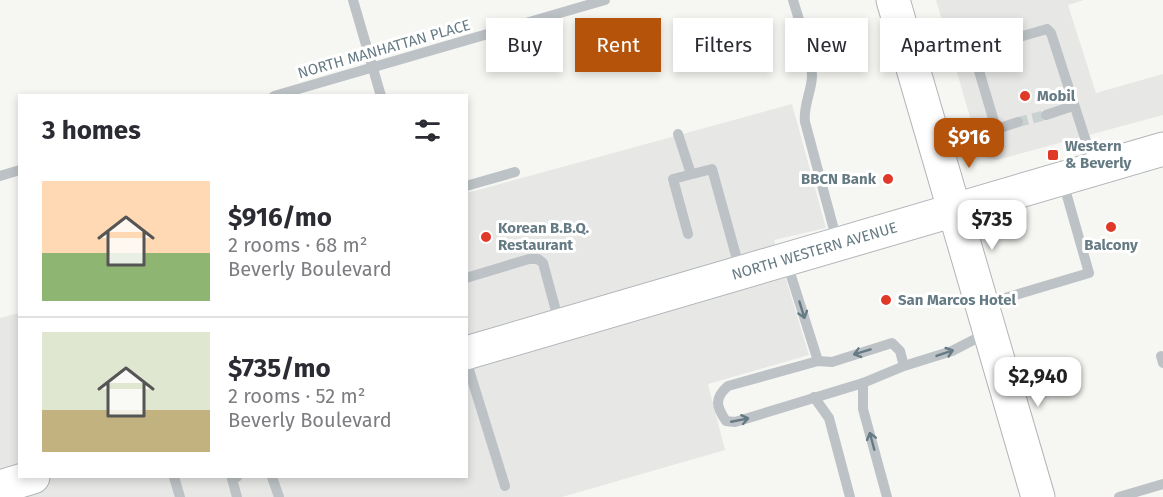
<!DOCTYPE html>
<meta charset="utf-8">
<style>
body{margin:0;font-family:"Fira Sans",sans-serif;background:#f7f7f7;color:#2b2b33;height:100vh;display:flex;flex-direction:column;font-size:22px;white-space:nowrap}
*{box-sizing:border-box;margin:0}
p{font-size:20px;color:#7c7c81}
.icon{flex:none;width:33px;height:33px;fill:none;stroke:currentColor;stroke-width:2;stroke-linecap:round;stroke-linejoin:round}
.map{position:relative;flex:1;overflow:hidden}
.drawer{position:absolute;left:18px;top:94px;width:450px;height:384px;display:flex;flex-direction:column;background:#fff;border-radius:0px;box-shadow:0 3px 9px #0003}
.drawer>*{flex:none}
.banner{position:absolute;left:486px;top:18px;width:570px;height:54px;display:flex;gap:12px}
.price{position:absolute;translate:-50% -51px;padding:0 14px;border-radius:12px;background:#fff;color:#222;font-size:20px;line-height:39px;filter:drop-shadow(0 2px 3px #0008)}
.price::after{content:'';position:absolute;left:50%;top:36px;width:18px;height:14px;margin-left:-9px;background:inherit;clip-path:polygon(0 0,100% 0,50% 100%)}
.price.active{background:#b45309;color:#fff}
ul{padding:0;list-style:none}
li{display:flex;align-items:center;gap:18px;height:150px;padding:0 24px}
li+li{border-top:2px solid #e1e1e2}
li span{display:grid;place-items:center;flex:none;width:168px;height:120px;border-radius:0px;color:#555}
li>.icon{margin-inline-start:auto}
span .icon{width:72px;height:72px;fill:#fffc;stroke-width:1}
li b{font-size:26px}
h2{display:flex;justify-content:space-between;align-items:center;height:72px;padding:0 24px;font-size:26px}
.tag{padding:0 21px;border-radius:0px;background:#fff;box-shadow:0 3px 9px #0003;font-size:21px;line-height:54px}
.tag.active{background:#b45309;color:#fff}
.map>svg:first-child{display:block}
.built{fill:#e7e7e6}
.lines{fill:none;stroke-linecap:round;stroke-linejoin:round}
.minor-tunnel{stroke:#cad1d1;stroke-width:10;stroke-dasharray:10 5;stroke-linecap:butt}
.major-casing{stroke:#b0b6b9;stroke-width:35}
.minor{stroke:#bcc2c5;stroke-width:10}
.major{stroke:#fff;stroke-width:33}
.oneway{stroke:#657a83}
.poi-dot{fill:#e13928;stroke:#fff;stroke-width:2}
.labels{text-anchor:middle;dominant-baseline:central;stroke-width:6;stroke-linejoin:round;paint-order:stroke}
.street-label{font-size:15px;fill:#657a83;stroke:#fff}
.poi-label{font-size:15px;font-weight:bold;fill:#657a83;stroke:#fff;text-anchor:start}
</style>
<div class="map">
<svg width="1163" height="497" viewBox="0 0 1163 497">
<rect width="100%" height="100%" fill="#f6f6f3"/>
<!-- built -->
<g class="built">
<polygon points="936,0 1084,0 1068,5 1096,93 1163,74 1163,115 997,160 987,158 981,154 979,148"/>
<polygon points="792,104 826,228 774,240 809,355 708,384 725,450 562,497 0,497 0,318 19,313 20,477 466,477 467,193"/>
</g>
<g class="lines">
<!-- minor-tunnel -->
<g class="minor-tunnel">
<polyline points="995,44 1023,36"/>
<polyline points="1018,122 1046,115"/>
</g>
<!-- major casing -->
<g class="major-casing">
<g id="major">
<polyline points="893,0 1038,497"/>
<path id="s1" d="M466 353 1163 149"/>
<polyline points="0,487 33,477"/>
</g>
</g>
<!-- minor -->
<g class="minor">
<polyline points="353,0 381,96"/>
<path d="M793 0C799 21 812 56 812 77 811 93 803 106 805 122L837 241"/>
<polyline points="1023,36 1047,29 1051,33 1094,166"/>
<polyline points="977,49 974,54 995,125"/>
<polyline points="917,65 995,44"/>
<polyline points="274,96 605,0"/>
<polyline points="1046,115 1073,106"/>
<polyline points="678,134 691,174"/>
<polyline points="937,141 995,125 1000,128 1018,122"/>
<polyline points="0,176 20,170"/>
<polyline points="466,186 515,172"/>
<polyline points="688,234 673,179 712,169 740,270"/>
<polyline points="787,263 818,361"/>
<polyline points="466,278 529,259 538,259 543,263 559,322"/>
<polyline points="985,304 1089,273 1063,182"/>
<polyline points="1161,356 1163,363"/>
<polyline points="466,360 505,486"/>
<path d="M904 366 900 351 892 343 832 362 818 361 728 386C714 398 716 406 726 421L735 422 863 383 904 366 952 351 987 333"/>
<polyline points="863,383 863,409 887,497"/>
<polyline points="814,397 829,418 850,497"/>
<polyline points="174,477 180,497"/>
<polyline points="237,477 232,479 237,497"/>
<polyline points="272,477 279,497"/>
<polyline points="1119,497 1163,484"/>
</g>
<!-- major -->
<use href="#major" class="major"/>
</g>
<!-- one-way arrows -->
<defs><path id="oneway-shaft" d="M-6 0H5M1.5-3L5.5 0L1.5 3" fill="none" stroke-width="1.6" stroke-linecap="round" stroke-linejoin="round" transform="scale(1.5)"/></defs>
<g class="oneway">
<use href="#oneway-shaft" transform="translate(802 310) rotate(73)"/>
<use href="#oneway-shaft" transform="translate(862 352) rotate(163)"/>
<use href="#oneway-shaft" transform="translate(945 353) rotate(-19)"/>
<use href="#oneway-shaft" transform="translate(740 420) rotate(-11)"/>
<use href="#oneway-shaft" transform="translate(872 441) rotate(-105)"/>
</g>
<!-- markers -->
<g class="poi-dot">
<circle cx="1025" cy="96" r="6"/>
<rect x="1047" y="149" width="12" height="12" rx="3"/>
<circle cx="888" cy="179" r="6"/>
<circle cx="1111" cy="227" r="6"/>
<circle cx="486" cy="237" r="6"/>
<circle cx="886" cy="300" r="6"/>
</g>
<g class="labels">
<!-- street labels -->
<g class="street-label">
<text transform="translate(384 49) rotate(-16)">NORTH MANHATTAN PLACE</text>
<text stroke="none"><textPath href="#s1" startOffset="363">NORTH WESTERN AVENUE</textPath></text>
</g>
<!-- poi labels -->
<g class="poi-label">
<text x="1037" y="96">Mobil</text>
<text x="1065" y="146">Western<tspan x="1065" dy="17">&amp; Beverly</tspan></text>
<text x="876" y="179" text-anchor="end">BBCN Bank</text>
<text x="498" y="228">Korean B.B.Q.<tspan x="498" dy="17">Restaurant</tspan></text>
<text x="1111" y="245" text-anchor="middle">Balcony</text>
<text x="898" y="300">San Marcos Hotel</text>
</g>
</g>
</svg>
<b class="price active" style="left:969px;top:169px">$916</b>
<b class="price" style="left:992px;top:251px">$735</b>
<b class="price" style="left:1038px;top:408px">$2,940</b>
<div class="banner">
<a class="tag">Buy</a>
<a class="tag active">Rent</a>
<a class="tag">Filters</a>
<a class="tag">New</a>
<a class="tag">Apartment</a>
</div>
<section class="drawer">
<h2>3 homes<svg class="icon" aria-label="filters" viewBox="0 0 24 24"><path d="M4 7h16M4 17h16"/><circle cx="9" cy="7" r="2"/><circle cx="15" cy="17" r="2"/></svg></h2>
<ul>
<li><span style="background:linear-gradient(#ffd9b3 60%,#8fb573 0)"><svg class="icon" aria-label="home" viewBox="0 0 24 24"><path d="M3 11l9-7 9 7M6 9v11h12V9"/></svg></span><div><b>$916/mo</b><p>2 rooms · 68 m²</p><p>Beverly Boulevard</p></div></li>
<li><span style="background:linear-gradient(#dfe7d0 65%,#c2b280 0)"><svg class="icon" aria-label="home" viewBox="0 0 24 24"><path d="M3 11l9-7 9 7M6 9v11h12V9"/></svg></span><div><b>$735/mo</b><p>2 rooms · 52 m²</p><p>Beverly Boulevard</p></div></li>
</ul>
</section>
</div>
